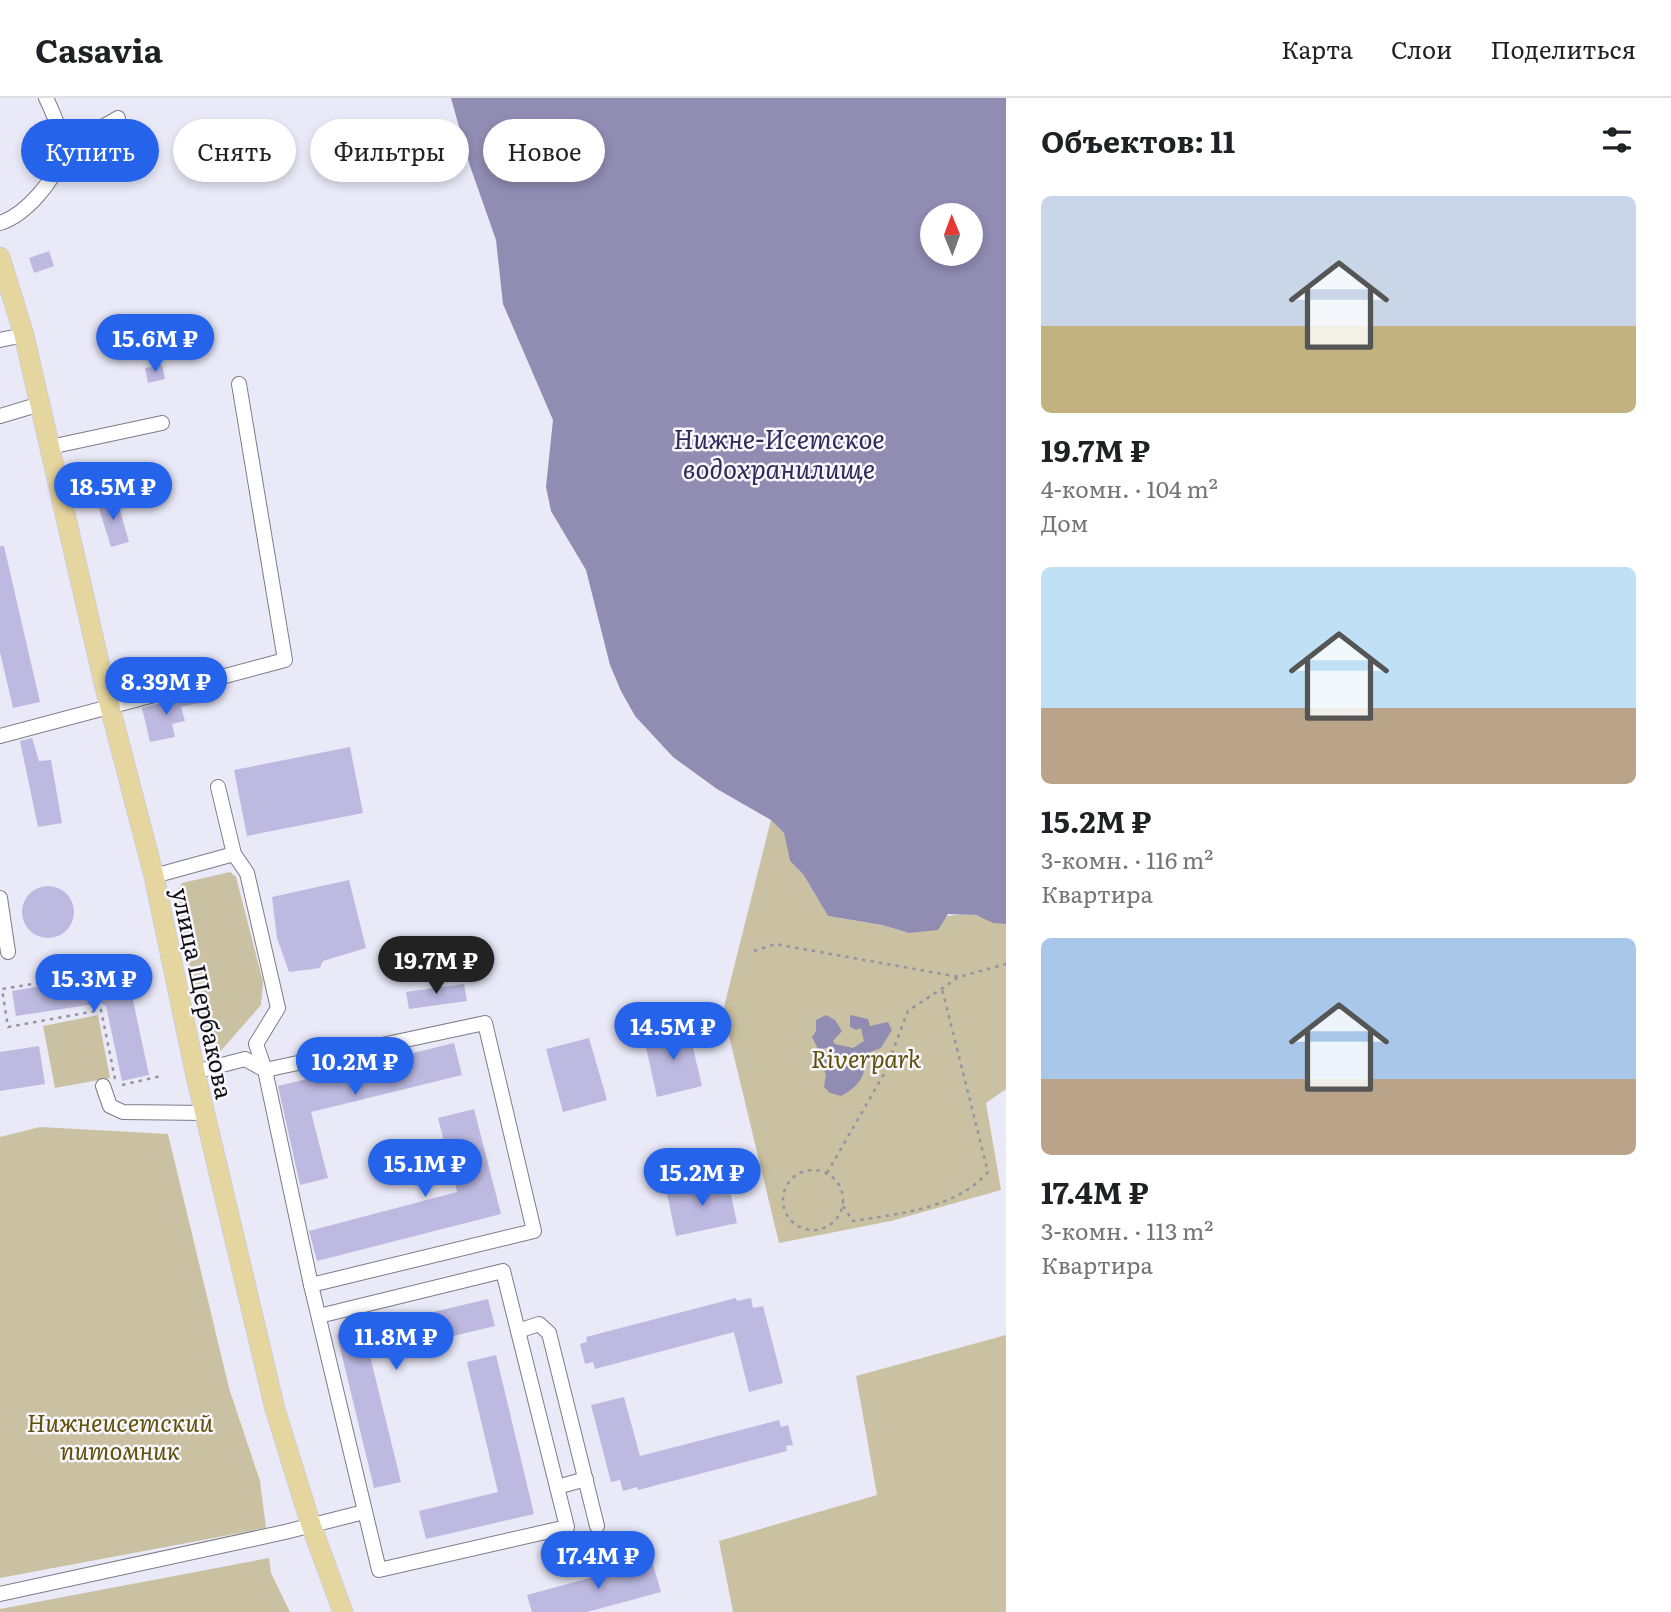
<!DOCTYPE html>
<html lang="ru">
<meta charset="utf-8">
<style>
body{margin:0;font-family:Literata,serif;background:#f2f2f2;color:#202124;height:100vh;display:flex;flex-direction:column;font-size:26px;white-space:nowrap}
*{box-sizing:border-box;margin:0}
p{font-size:23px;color:#757577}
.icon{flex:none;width:38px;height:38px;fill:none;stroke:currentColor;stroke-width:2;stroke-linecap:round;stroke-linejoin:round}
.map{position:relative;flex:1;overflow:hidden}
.drawer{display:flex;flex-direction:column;background:#fff;width:665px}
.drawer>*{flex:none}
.top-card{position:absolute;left:21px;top:21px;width:665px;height:63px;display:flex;gap:14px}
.needle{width:46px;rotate:359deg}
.buttons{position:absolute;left:920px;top:105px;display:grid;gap:14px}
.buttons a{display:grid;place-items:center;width:63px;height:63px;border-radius:50%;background:#fff;box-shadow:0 4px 10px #0003;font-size:35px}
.price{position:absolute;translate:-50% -60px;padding:0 16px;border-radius:24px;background:#2563eb;color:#fff;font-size:23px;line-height:46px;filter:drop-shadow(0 2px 4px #0008)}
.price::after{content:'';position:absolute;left:50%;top:42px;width:21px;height:16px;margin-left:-10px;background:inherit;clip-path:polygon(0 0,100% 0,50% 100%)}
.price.on{background:#222;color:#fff}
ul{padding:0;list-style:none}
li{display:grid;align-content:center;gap:14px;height:371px;padding:0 35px}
li span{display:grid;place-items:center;height:217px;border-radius:10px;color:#555}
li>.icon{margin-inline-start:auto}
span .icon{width:126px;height:126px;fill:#fffc;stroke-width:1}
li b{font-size:30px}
h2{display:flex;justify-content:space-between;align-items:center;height:84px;padding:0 35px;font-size:30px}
.chip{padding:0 24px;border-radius:32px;background:#fff;box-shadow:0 4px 10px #0003;font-size:24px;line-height:63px}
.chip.on{background:#2563eb;color:#fff}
header{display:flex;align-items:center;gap:42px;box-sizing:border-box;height:98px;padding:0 35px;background:#fff;border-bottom:2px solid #e0e0e0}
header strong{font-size:33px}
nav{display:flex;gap:38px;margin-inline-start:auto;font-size:24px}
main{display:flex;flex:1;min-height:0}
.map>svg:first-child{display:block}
.green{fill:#cac1a2}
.water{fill:#908cb2;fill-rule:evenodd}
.building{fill:#bdb9e1}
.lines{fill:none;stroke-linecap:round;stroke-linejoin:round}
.minor-casing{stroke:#7d7c89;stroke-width:16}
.major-casing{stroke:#cfcfd0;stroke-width:21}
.path{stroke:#9594a0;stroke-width:2.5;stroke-dasharray:3.5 5;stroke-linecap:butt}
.minor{stroke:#fff;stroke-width:14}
.major{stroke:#e5d59f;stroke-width:19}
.labels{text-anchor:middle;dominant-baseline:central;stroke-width:5;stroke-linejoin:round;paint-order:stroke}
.street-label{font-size:24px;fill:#100f14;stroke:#f7f7fd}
.park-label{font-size:24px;font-style:italic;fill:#615007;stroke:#f7f7fd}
.water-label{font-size:26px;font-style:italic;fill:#32285a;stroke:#f7f7fd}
</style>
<header>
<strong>Casavia</strong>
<nav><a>Карта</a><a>Слои</a><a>Поделиться</a></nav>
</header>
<main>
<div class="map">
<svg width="1006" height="1514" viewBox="0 0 1006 1514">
<rect width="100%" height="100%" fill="#eae9f8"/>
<!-- green -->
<g class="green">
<path d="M771 722 784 735 790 763 803 776 828 818 882 827 909 835C931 824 948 813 974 817 985 819 994 825 1006 826V991L986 1005 1001 1092 891 1123 779 1145 723 913Z"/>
<polygon points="230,774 236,779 263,884 261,907 219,955 211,954 204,939 174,797 182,785"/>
<polygon points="98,917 110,980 55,990 43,928"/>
<polygon points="40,1029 168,1036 229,1290 260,1383 266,1430 0,1480 0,1039"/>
<polygon points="1006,1237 1006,1514 733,1514 719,1443 877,1397 856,1278"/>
<polygon points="269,1460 271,1475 290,1514 0,1514 0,1511"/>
</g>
<!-- water -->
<g class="water">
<path d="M451 0H1006V826L993 825 976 817 948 816 938 832 909 835 882 827 828 818 803 776 790 763 784 735 771 722 717 691 673 659 635 618 621 593 610 567 586 472 551 413 546 389 553 322 503 206 496 142 470 68ZM971 117V156H933V117Z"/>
<path d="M826 917 835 922 842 933 833 943 835 946 853 950 864 943 861 930 856 932 850 929V917L868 921 870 928 888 924 892 932 881 950 865 956C867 976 860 988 841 998L830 995 824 989 826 976 821 968 827 950 818 951 812 939 816 933V922Z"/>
</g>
<!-- building -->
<g class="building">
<polygon points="49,153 54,168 34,175 29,160"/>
<polygon points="162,267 165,281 148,285 145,270"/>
<polygon points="116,399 129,444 111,449 97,404"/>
<polygon points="0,448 4,448 40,604 13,610 0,554"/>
<polygon points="196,596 199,605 181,609 185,623 172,626 175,639 150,644 142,610"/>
<polygon points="32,640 39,663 51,662 62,725 38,729 20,643"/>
<polygon points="350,649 363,715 247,738 234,672"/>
<polygon points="349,782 366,850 323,863 320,870 289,874 277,840 272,799"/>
<circle cx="48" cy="814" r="26"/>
<polygon points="101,877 111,877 132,898 149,977 122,983 106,908 101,905 16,918 12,893"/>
<polygon points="464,886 467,903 409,911 406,894"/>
<polygon points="688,929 702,988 657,999 644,940"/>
<polygon points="589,940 607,1002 563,1014 546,951"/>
<polygon points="454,945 462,977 311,1014 328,1080 300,1087 278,988"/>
<polygon points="39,948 45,986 0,993 0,954"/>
<polygon points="474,1011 501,1116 317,1163 309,1133 457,1094 438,1020"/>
<polygon points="728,1083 737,1125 676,1138 667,1096"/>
<polygon points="736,1200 737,1203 751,1200 753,1210 763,1208 783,1285 749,1294 734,1234 595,1271 593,1264 585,1266 580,1246 587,1244 586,1239"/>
<polygon points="488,1201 495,1228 370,1258 401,1384 374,1390 337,1237"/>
<polygon points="496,1257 534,1416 426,1441 419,1413 498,1394 467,1264"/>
<polygon points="624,1299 640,1358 779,1322 781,1329 788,1327 793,1347 786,1348 787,1353 638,1392 637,1389 623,1393 620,1382 611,1384 591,1307"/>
<polygon points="652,1463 661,1494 587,1514 532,1514 527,1497"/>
</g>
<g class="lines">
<!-- minor casing -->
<g class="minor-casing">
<g id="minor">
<polyline points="61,53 118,20"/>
<path d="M0 125C25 117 59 80 61 53 63 35 53 15 46 0"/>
<polyline points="0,242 24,237"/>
<polyline points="0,318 40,306"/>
<polyline points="50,349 162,325"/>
<polyline points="0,638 285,562 239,286"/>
<polyline points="218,689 234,756 247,775 278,910 256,946 265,972 311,1187 379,1472 567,1429 503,1173 319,1218"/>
<polyline points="154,778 234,756"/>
<polyline points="0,800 8,854"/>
<polyline points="195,974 245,961 265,972 485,925 534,1133 311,1187"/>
<polyline points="103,988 110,1008 123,1014 205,1015"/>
<polyline points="518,1233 539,1226 549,1235 597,1428"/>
<polyline points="557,1389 586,1381"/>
<polyline points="0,1496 285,1434 364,1414"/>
</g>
</g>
<!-- major casing -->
<g class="major-casing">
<polyline id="major" points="0,159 24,237 105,590 154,778 195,974 275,1311 311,1427 343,1514"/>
</g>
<!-- path -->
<g class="path">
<polyline points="754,853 775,846 959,879"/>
<polyline points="115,981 101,912 8,929 2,891 136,869"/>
<polyline points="122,987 161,978"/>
<circle cx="813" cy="1102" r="30"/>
<polyline points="827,1075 884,976 908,913 959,879 1006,866"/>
<path d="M843 1108 853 1123C897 1116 956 1111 988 1074L942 891"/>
</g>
<!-- minor -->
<use href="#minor" class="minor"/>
<!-- major -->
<use href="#major" class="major"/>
</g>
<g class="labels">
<!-- street labels -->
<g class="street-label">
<text transform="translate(204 895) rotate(78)">улица Щербакова</text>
</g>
<!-- park labels -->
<g class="park-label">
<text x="866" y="959">Riverpark</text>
<text x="120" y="1323">Нижнеисетский<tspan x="120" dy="28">питомник</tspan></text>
</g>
<!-- water labels -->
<g class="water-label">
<text x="779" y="339">Нижне-Исетское<tspan x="779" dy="30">водохранилище</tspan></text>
</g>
</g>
</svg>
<div class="buttons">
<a><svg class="needle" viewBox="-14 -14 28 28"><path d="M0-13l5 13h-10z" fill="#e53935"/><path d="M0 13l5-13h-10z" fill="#757577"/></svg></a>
</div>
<b class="price" style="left:155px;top:276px">15.6M ₽</b>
<b class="price" style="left:113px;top:424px">18.5M ₽</b>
<b class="price" style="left:166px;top:619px">8.39M ₽</b>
<b class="price on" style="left:436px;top:898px">19.7M ₽</b>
<b class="price" style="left:94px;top:916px">15.3M ₽</b>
<b class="price" style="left:673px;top:964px">14.5M ₽</b>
<b class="price" style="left:355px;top:999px">10.2M ₽</b>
<b class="price" style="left:425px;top:1101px">15.1M ₽</b>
<b class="price" style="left:702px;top:1110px">15.2M ₽</b>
<b class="price" style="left:396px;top:1274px">11.8M ₽</b>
<b class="price" style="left:598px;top:1493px">17.4M ₽</b>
<div class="top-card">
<a class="chip on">Купить</a>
<a class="chip">Снять</a>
<a class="chip">Фильтры</a>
<a class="chip">Новое</a>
</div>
</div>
<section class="drawer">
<h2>Объектов: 11<svg class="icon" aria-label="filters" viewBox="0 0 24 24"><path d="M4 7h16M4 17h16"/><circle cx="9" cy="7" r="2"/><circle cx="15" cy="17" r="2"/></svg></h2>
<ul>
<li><span style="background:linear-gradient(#c9d6e8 60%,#c2b280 0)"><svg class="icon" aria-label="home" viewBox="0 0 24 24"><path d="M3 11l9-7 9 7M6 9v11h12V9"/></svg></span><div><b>19.7M ₽</b><p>4-комн. · 104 m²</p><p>Дом</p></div></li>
<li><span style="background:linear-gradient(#bfe0f5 65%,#b9a48a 0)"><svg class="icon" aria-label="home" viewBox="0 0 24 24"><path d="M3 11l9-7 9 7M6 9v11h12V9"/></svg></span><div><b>15.2M ₽</b><p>3-комн. · 116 m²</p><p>Квартира</p></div></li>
<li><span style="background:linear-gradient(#a9c7e8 65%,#b9a48a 0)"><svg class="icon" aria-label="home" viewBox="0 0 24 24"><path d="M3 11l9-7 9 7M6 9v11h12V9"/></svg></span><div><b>17.4M ₽</b><p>3-комн. · 113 m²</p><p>Квартира</p></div></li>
</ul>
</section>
</main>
